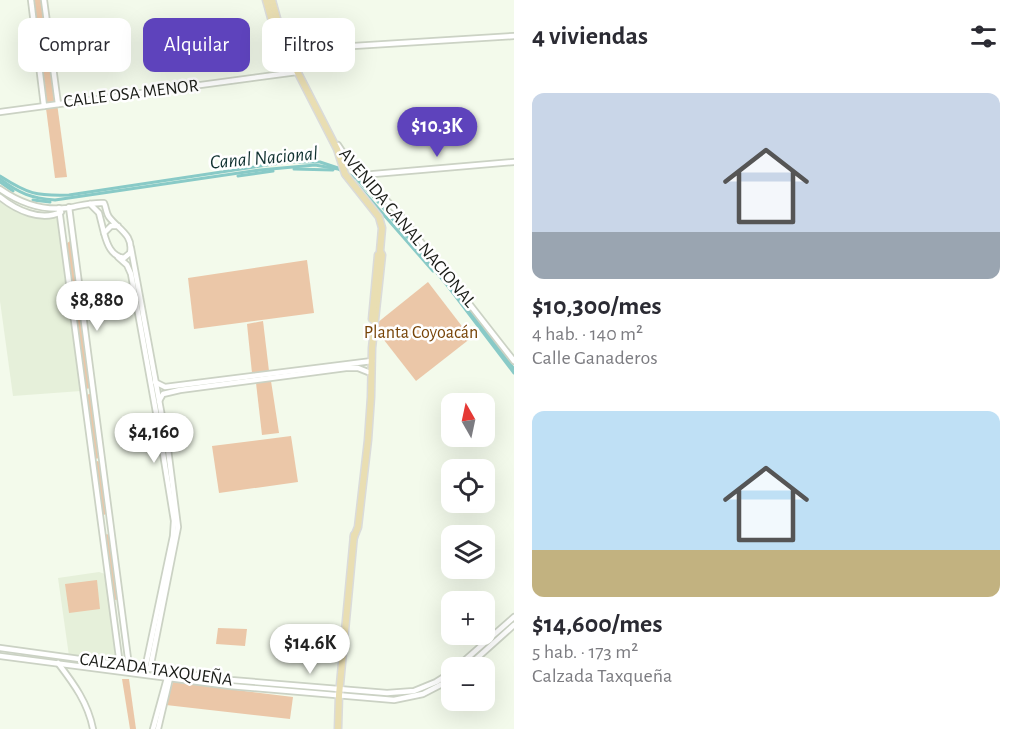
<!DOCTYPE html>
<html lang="es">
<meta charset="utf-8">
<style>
body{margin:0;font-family:"Alegreya Sans",sans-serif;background:#f2f2f3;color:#2b2b33;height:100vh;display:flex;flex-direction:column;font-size:22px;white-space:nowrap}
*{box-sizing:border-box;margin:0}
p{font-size:20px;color:#7c7c81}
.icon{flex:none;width:33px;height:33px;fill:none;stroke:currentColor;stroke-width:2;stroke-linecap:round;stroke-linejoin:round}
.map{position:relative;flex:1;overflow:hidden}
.side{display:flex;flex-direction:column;background:#fff;width:504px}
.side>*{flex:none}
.top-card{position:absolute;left:18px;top:18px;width:405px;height:54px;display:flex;gap:12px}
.needle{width:39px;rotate:351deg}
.fabs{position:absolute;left:441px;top:393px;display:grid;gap:12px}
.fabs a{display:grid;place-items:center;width:54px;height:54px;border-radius:12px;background:#fff;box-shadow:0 6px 24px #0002;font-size:30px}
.price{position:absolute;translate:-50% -51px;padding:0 14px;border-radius:21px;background:#fff;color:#222;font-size:20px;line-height:39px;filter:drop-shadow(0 2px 3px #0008)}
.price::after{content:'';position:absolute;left:50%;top:36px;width:18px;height:14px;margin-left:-9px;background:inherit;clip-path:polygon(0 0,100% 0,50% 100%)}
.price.on{background:#5e43bc;color:#fff}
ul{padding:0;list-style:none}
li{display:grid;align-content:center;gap:12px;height:318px;padding:0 18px}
li span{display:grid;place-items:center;height:186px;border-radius:12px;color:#555}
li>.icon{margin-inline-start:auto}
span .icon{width:108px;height:108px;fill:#fffc;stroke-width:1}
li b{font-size:26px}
h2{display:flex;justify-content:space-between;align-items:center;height:72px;padding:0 18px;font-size:26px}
.chip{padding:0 21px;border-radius:12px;background:#fff;box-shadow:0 6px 24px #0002;font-size:21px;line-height:54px}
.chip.on{background:#5e43bc;color:#fff}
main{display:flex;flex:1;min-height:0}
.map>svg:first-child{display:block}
.built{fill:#e6f0da}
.green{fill:#ebc7a8}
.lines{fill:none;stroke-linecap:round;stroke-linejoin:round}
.canal{stroke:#89cac7;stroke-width:3}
.secondary-casing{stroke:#cbd2c4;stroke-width:8}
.primary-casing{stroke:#dadbda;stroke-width:9}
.secondary{stroke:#fff;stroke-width:4.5}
.primary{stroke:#e9deb2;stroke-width:6}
.labels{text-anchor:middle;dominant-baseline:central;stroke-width:5;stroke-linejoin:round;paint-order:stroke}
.street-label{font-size:18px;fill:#1a1c17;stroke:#fff}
.park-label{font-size:18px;fill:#774408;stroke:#fff}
.water-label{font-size:20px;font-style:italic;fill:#113231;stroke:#fff}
</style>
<main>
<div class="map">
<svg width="514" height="729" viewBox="0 0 514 729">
<rect width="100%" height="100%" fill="#f3faeb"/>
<!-- built -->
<g class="built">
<polygon points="0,199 59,219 81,391 13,396 0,301"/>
<polygon points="99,572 105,574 117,662 69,656 58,578"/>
</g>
<!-- green -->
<g class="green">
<polygon points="32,0 43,0 67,177 55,178"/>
<polygon points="70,241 72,242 92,388 85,389 66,244"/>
<polygon points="307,260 314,313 194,329 188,278"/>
<polygon points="428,282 471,338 416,381 377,331 377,323"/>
<polygon points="263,321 269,371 252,373 247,324"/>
<polygon points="271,381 279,433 262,435 256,383"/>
<polygon points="89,394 91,394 100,458 94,459 86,396"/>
<polygon points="291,436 298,482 219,493 212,446"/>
<polygon points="97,461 101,462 107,513 104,515 101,514 95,463"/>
<polygon points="107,534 110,536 118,599 116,600 113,599 104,536"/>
<polygon points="97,580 100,609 69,613 65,584"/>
<polygon points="218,628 247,629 245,646 216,644"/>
<polygon points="122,679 129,679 136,729 130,729"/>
<polygon points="173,682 293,697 290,719 166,705"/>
</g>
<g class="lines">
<!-- canal -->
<g class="canal">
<polyline points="294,169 333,170"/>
<path d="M0 176C28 194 36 196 69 195L287 162H320L341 169"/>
<polyline points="238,176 273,171"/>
<path d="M0 179C20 194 31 198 55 200L260 170 315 165 338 169 356 178 380 204 447 285 514 373"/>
<polyline points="0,182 13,191"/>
<polyline points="356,183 433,271"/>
<polyline points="33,200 50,202"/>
<polyline points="449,284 514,369"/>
</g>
<!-- secondary casing -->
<g class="secondary-casing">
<g id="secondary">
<polyline points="31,0 44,106"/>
<polyline points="44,0 58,104"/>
<polyline points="289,50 514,36"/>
<polyline points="0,112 297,72"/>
<polyline points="338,145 350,163 396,210 514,361"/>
<polyline points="362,175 514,162"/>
<path d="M0 189C20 203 42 211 67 208 79 206 92 202 104 203 106 207 106 213 109 217 118 229 134 235 130 253L124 258C111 256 107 244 104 233L111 226H118"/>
<path d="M0 197C16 210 41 222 61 212"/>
<polyline points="90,204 99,213 104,233"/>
<polyline points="69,207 129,666"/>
<polyline points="59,208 120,665"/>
<polyline points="131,248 168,449 178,527 150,669"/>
<polyline points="118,257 127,265 131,274 159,429 174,521 173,536 145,669"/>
<polyline points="155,382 165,387 372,361"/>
<polyline points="159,401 163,394 180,390 346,368 358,368 368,372"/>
<polyline points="0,648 231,680 387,693 414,691 436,682 452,672"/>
<polyline points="0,656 230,686 394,700 423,694 452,679"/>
<path d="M58 663C74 684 88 703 93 729"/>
<polyline points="456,668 514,617"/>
<polyline points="466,668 514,625"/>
<polyline points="153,729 167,678"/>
<polyline points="158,729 170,678"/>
</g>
</g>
<!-- primary casing -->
<g class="primary-casing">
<g id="primary">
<path d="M266 0C272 20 279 56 295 69"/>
<polyline points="272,0 281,33 296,69 337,149 345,174 379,217 382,228 380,251 382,255 372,348 371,397 368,440 358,527 354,537"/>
<polyline points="372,319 378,255"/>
<polyline points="338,729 339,695 354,535"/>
</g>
</g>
<!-- secondary -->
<use href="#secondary" class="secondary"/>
<!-- primary -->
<use href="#primary" class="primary"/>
</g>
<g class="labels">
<!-- street labels -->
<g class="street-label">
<text transform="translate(131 94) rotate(-7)">CALLE OSA MENOR</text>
<text transform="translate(407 228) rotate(50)">AVENIDA CANAL NACIONAL</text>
<text transform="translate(156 670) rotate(8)">CALZADA TAXQUEÑA</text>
</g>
<!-- park labels -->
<g class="park-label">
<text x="421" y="333">Planta Coyoacán</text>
</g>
<!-- water labels -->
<g class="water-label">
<text transform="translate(264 158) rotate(-5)">Canal Nacional</text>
</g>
</g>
</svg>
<div class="fabs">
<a><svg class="needle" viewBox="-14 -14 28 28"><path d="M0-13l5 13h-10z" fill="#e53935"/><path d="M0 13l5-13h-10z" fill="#7c7c81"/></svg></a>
<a><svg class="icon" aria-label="locate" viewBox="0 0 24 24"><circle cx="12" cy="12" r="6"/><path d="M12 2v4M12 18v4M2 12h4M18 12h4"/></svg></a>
<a><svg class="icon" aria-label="layers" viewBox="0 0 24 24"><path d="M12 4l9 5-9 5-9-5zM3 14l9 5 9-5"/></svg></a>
<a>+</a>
<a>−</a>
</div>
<b class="price on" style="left:437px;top:158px">$10.3K</b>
<b class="price" style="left:97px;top:332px">$8,880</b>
<b class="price" style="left:154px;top:464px">$4,160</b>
<b class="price" style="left:310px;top:675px">$14.6K</b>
<div class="top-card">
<a class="chip">Comprar</a>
<a class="chip on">Alquilar</a>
<a class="chip">Filtros</a>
</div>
</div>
<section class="side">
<h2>4 viviendas<svg class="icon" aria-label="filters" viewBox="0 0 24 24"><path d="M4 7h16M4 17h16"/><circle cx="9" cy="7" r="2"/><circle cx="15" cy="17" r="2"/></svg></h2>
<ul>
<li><span style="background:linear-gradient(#c9d6e8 75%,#9aa5b1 0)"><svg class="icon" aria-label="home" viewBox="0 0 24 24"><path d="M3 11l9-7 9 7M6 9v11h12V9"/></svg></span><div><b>$10,300/mes</b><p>4 hab. · 140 m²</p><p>Calle Ganaderos</p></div></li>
<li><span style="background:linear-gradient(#bfe0f5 75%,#c2b280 0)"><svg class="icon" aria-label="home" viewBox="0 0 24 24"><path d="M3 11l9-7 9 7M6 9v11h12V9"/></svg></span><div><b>$14,600/mes</b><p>5 hab. · 173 m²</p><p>Calzada Taxqueña</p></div></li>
</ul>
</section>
</main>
